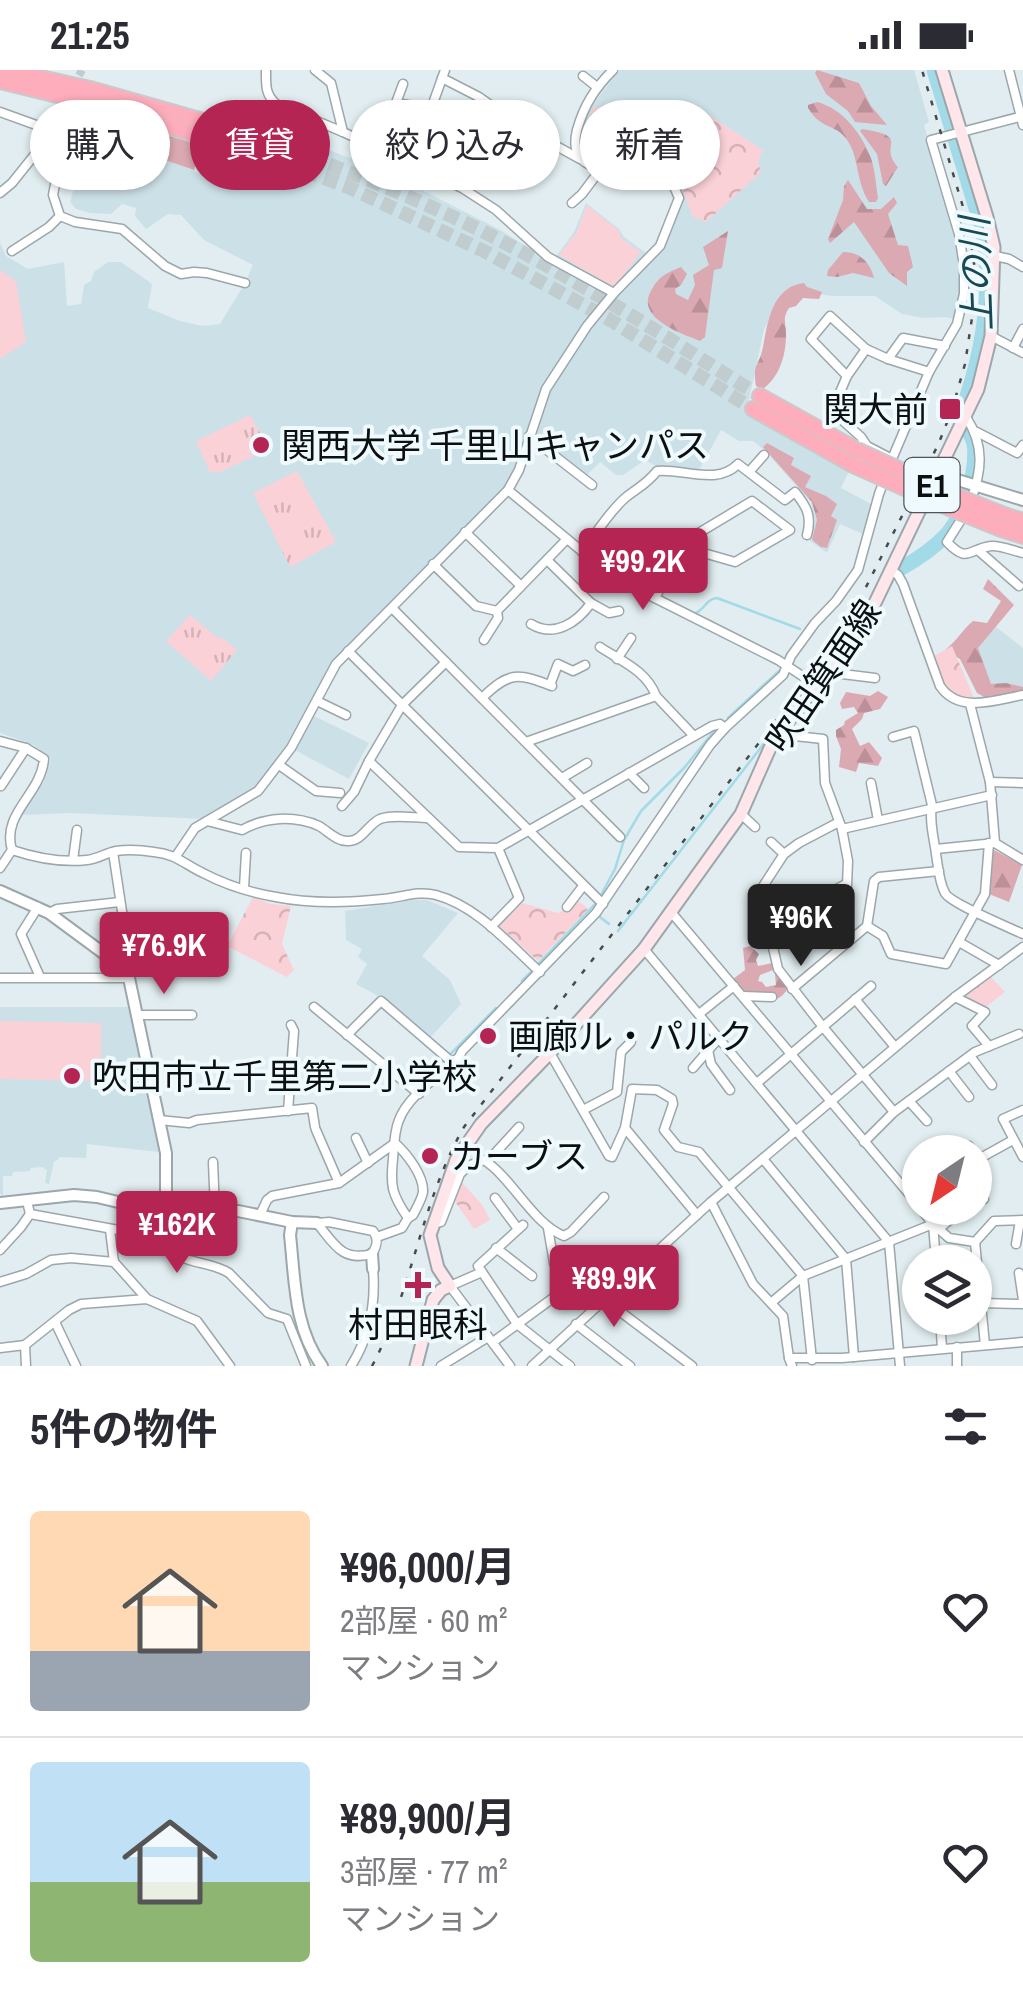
<!DOCTYPE html>
<html lang="ja">
<meta charset="utf-8">
<style>
body{margin:0;font-family:"Archivo Narrow","Noto Sans JP",sans-serif;background:#f2f2f3;color:#2b2b33;height:100vh;display:flex;flex-direction:column;font-size:38px;white-space:nowrap}
*{box-sizing:border-box;margin:0}
p{font-size:32px;color:#7c7c81}
.icon{flex:none;width:55px;height:55px;fill:none;stroke:currentColor;stroke-width:2;stroke-linecap:round;stroke-linejoin:round}
.map{position:relative;height:1296px;overflow:hidden}
.details{display:flex;flex-direction:column;background:#fff;flex:1}
.details>*{flex:none}
.hud{position:absolute;left:30px;top:30px;width:965px;height:90px;display:flex;gap:20px}
.needle{width:65px;rotate:215deg}
.tools{position:absolute;left:902px;top:1065px;display:grid;gap:20px}
.tools a{display:grid;place-items:center;width:90px;height:90px;border-radius:50%;background:#fff;box-shadow:0 2px 8px #0004;font-size:50px}
.price{position:absolute;translate:-50% -85px;padding:0 22px;border-radius:10px;background:#b42554;color:#fff;font-size:32px;line-height:65px;filter:drop-shadow(0 2px 5px #0008)}
.price::after{content:'';position:absolute;left:50%;top:60px;width:30px;height:22px;margin-left:-15px;background:inherit;clip-path:polygon(0 0,100% 0,50% 100%)}
.price.current{background:#222;color:#fff}
ul{padding:0;list-style:none}
li{display:flex;align-items:center;gap:30px;height:250px;padding:0 30px}
li+li{border-top:2px solid #e1e1e2}
li span{display:grid;place-items:center;flex:none;width:280px;height:200px;border-radius:10px;color:#555}
li>.icon{margin-inline-start:auto}
span .icon{width:120px;height:120px;fill:#fffc;stroke-width:1}
li b{font-size:42px}
h2{display:flex;justify-content:space-between;align-items:center;height:120px;padding:0 30px;font-size:42px}
.tag{padding:0 35px;border-radius:45px;background:#fff;box-shadow:0 2px 8px #0004;font-size:35px;line-height:90px}
.tag.current{background:#b42554;color:#fff}
.status{display:flex;justify-content:space-between;align-items:center;height:70px;padding:0 50px;background:#fff;direction:ltr}
.status svg{height:28px;fill:currentColor}
.map>svg:first-child{display:block}
.built{fill:#cce1e7}
.grass{fill:url(#grass-tufts)}
.forest{fill:url(#forest-firs)}
.park{fill:url(#park-crowns)}
.garden{fill:#fad1d7}
.lines{fill:none;stroke-linecap:round;stroke-linejoin:round}
.stream{stroke:#a3dae8;stroke-width:2.5}
.river{stroke:#a3dae8;stroke-width:15}
.minor-tunnel{stroke:#c1cccf;stroke-width:8;stroke-dasharray:8 4;stroke-linecap:butt}
.motorway-tunnel{stroke:#c1cccf;stroke-width:14;stroke-dasharray:14 7;stroke-linecap:butt}
.minor-casing{stroke:#9ba7aa;stroke-width:11}
.tertiary-casing{stroke:#9ba7aa;stroke-width:14}
.secondary-casing{stroke:#9ba7aa;stroke-width:15}
.motorway-casing{stroke:#cacacb;stroke-width:18}
.minor{stroke:#fff;stroke-width:8}
.tertiary{stroke:#fff;stroke-width:10}
.secondary{stroke:#fee6eb;stroke-width:11}
.motorway{stroke:#fdadbb;stroke-width:14}
.rail{stroke:#464c4e;stroke-width:2.5;stroke-dasharray:5 10;stroke-linecap:butt}
.motorway-bridge-casing{stroke:#cacacb;stroke-width:18;stroke-linecap:butt}
.motorway-bridge{stroke:#fdadbb;stroke-width:14}
.poi-dot{fill:#b42554;stroke:#eefafe;stroke-width:4}
.labels{text-anchor:middle;dominant-baseline:central;stroke-width:8;stroke-linejoin:round;paint-order:stroke}
.shield{fill:#eefafe;stroke:#505658;stroke-width:2.5}
.shield-label{font-size:32px;font-weight:bold;fill:#0c1011}
.poi-label{font-size:35px;fill:#0c1011;stroke:#eefafe;text-anchor:start}
.street-label{font-size:35px;fill:#0c1011;stroke:#eefafe}
.water-label{font-size:38px;font-style:italic;fill:#184853;stroke:#eefafe}
</style>
<div class="status"><b>21:25</b><svg viewBox="0 0 49 12"><path d="M0 12V9h3v3zM5 12V6h3v6zM10 12V3h3v9zM15 12V0h3v12zM26 1h20v11H26zM47 4h2v5h-2z"/></svg></div>
<div class="map">
<svg width="1023" height="1296" viewBox="0 0 1023 1296">
<defs>
<pattern id="grass-tufts" width="24" height="20" patternUnits="userSpaceOnUse" patternTransform="scale(2.5)"><rect width="24" height="20" fill="#fad1d7"/><path d="M3 7l-1-3M5 7V3M7 7l1-3M15 17l-1-3M17 17v-4M19 17l1-3" fill="none" stroke="#d5b2b8"/></pattern>
<pattern id="forest-firs" width="22" height="20" patternUnits="userSpaceOnUse" patternTransform="scale(2.5)"><rect width="22" height="20" fill="#dba9b2"/><path d="M5 1l3.5 6h-7zM16 11l3.5 6h-7z" fill="#bb9098"/></pattern>
<pattern id="park-crowns" width="20" height="18" patternUnits="userSpaceOnUse" patternTransform="scale(2.5)"><rect width="20" height="18" fill="#fad1d7"/><path d="M2 6a3 3 0 1 1 6 0M12 15a3 3 0 1 1 6 0" fill="none" stroke="#d5b2b8"/></pattern>
</defs>
<rect width="100%" height="100%" fill="#e1edf0"/>
<!-- built -->
<g class="built">
<polygon points="620,0 914,0 929,52 924,55 956,165 961,196 961,223 955,249 946,247 924,248 902,244 875,226 832,226 804,222 774,243 764,259 746,344 849,401 841,418 873,435 863,464 840,454 827,483 810,471 815,450 811,432 764,380 753,371 739,371 721,360 698,402 656,396 645,390 623,405 616,405 600,392 586,406 527,361 515,401 498,425 333,593 324,605 308,642 275,692 254,718 204,749 71,743 21,745 44,712 51,689 34,675 0,663 0,173 6,186 28,199 64,192 67,236 81,234 84,215 91,211 94,202 108,192 121,192 152,214 148,238 180,251 203,256 220,254 245,213 253,195 204,170 181,145 168,144 146,159 135,146 136,138 122,134 111,144 90,143 76,139 70,132 75,115 64,98 87,78 58,75 58,63 89,66 129,77 183,96 199,104 217,47 326,79 389,103 500,160 552,192 574,162 586,133 619,159 624,167 653,188 663,178 683,130 676,111 602,98 588,91 581,81 579,70 586,42"/>
<polygon points="996,557 1023,578 1023,621 994,625 976,577"/>
<polygon points="314,646 369,673 349,709 295,680"/>
<polygon points="412,830 427,830 458,843 422,886 450,910 461,934 430,968 382,928 356,914 367,894 358,887 362,879 346,870 345,841"/>
<polygon points="0,937 129,937 159,1082 87,1074 86,1088 59,1087 58,1090 54,1091 49,1114 45,1113 47,1100 42,1097 31,1098 30,1101 13,1102 12,1106 3,1106 3,1125 0,1124"/>
</g>
<!-- grass -->
<g class="grass">
<polygon points="250,345 269,379 220,402 210,402 196,371"/>
<polygon points="297,401 336,472 290,497 253,423"/>
<polygon points="190,545 219,569 222,567 237,580 211,611 166,571"/>
<polygon points="990,906 1005,922 986,937 964,927"/>
</g>
<!-- forest -->
<g class="forest">
<polygon points="817,0 859,13 871,36 887,55 855,52 848,41 826,24 815,3"/>
<path d="M817 32C842 38 862 64 871 88 875 100 876 115 878 128L876 132H869C856 111 859 90 849 73 840 57 829 59 818 50 814 47 811 42 808 38V35Z"/>
<polygon points="68,38 201,75 194,100 89,64 60,61"/>
<path d="M511 55C521 72 520 92 528 110L526 115C497 120 477 98 456 82V76L468 79 486 93H505L507 57Z"/>
<path d="M862 59C913 67 877 74 898 97L886 116 883 114 877 84 860 61Z"/>
<polygon points="848,110 867,139 881,139 894,127 897,133 888,144 898,175 908,176 913,197 907,202 907,216 889,203 854,152 830,173 828,169 843,130 844,116"/>
<path d="M728 161 722 198 714 200 705 267 700 271C682 264 635 248 651 221 658 207 666 203 681 197L687 204 681 215 675 219 676 224 688 230 695 215 693 205 709 195 703 177Z"/>
<path d="M843 182C860 182 870 192 874 208L853 203 837 207 827 206 828 200Z"/>
<path d="M804 213 807 217 822 222 819 229 803 228 796 236 789 238C782 249 786 252 786 264 786 285 780 306 763 319L756 316C752 293 759 297 763 277 768 251 772 217 804 213Z"/>
<polygon points="767,373 794,388 791,395 811,406 805,417 826,426 837,434 831,446 837,450 827,478 821,477 812,470 817,450 812,432 763,377"/>
<path d="M988 509 1014 535 978 578 991 614 1006 613 1023 617V622L986 628 977 623 960 589 945 580C956 572 962 560 973 551L987 553 1001 531 983 519Z"/>
<polygon points="878,621 888,627 880,639 864,643 862,649 852,659 860,676 869,672 882,688 878,696 859,693 856,702 839,697 841,679 836,666 836,660 844,655 845,651 858,643 854,637 842,639 840,633 846,622 870,626"/>
<polygon points="992,779 1022,795 1009,832 989,824"/>
<path d="M750 876 759 884 756 890 758 896 772 893 773 900 760 905 758 911 762 912 766 917 776 915 775 904 778 901 788 918C777 938 753 933 736 922L733 909 745 900 743 878Z"/>
</g>
<!-- park -->
<g class="park">
<polygon points="707,44 763,80 758,92 761,102 706,152 693,147 678,108 664,105 698,52 703,51"/>
<path d="M952 576 974 628C946 629 941 608 934 586Z"/>
<polygon points="253,827 271,834 291,836 282,874 294,900 287,907 227,876"/>
<polygon points="576,829 588,839 538,891 499,856 522,833 558,843 570,837"/>
<polygon points="461,1111 483,1136 490,1150 474,1159 454,1130"/>
</g>
<!-- garden -->
<g class="garden">
<path d="M594 36 655 58 642 101C621 99 573 100 582 66 585 56 590 46 594 36Z"/>
<polygon points="587,135 618,160 622,169 641,182 614,217 559,185 576,163"/>
<polygon points="0,200 16,211 26,272 0,289"/>
<polygon points="0,951 101,953 101,1011 0,1009"/>
</g>
<g class="lines">
<!-- stream -->
<g class="stream">
<path d="M696 543C705 539 706 529 717 528L800 559"/>
<polyline points="728,648 779,601"/>
<polyline points="601,825 615,799 624,770 641,741 684,698 715,660"/>
<polyline points="600,847 609,854"/>
<polyline points="618,861 773,662"/>
<polyline points="537,895 597,832"/>
<polyline points="522,911 532,901"/>
<polyline points="417,1018 496,938"/>
</g>
<!-- river -->
<path class="river" d="M900 499C916 490 934 478 946 465 963 447 978 400 974 374 972 364 964 355 960 346 983 285 994 222 982 158L934 0"/>
<!-- minor-tunnel -->
<polyline class="minor-tunnel" points="73,16 82,0"/>
<!-- motorway-tunnel -->
<g class="motorway-tunnel">
<path d="M210 53C307 84 401 120 492 166 585 214 672 271 760 326"/>
<polyline points="205,67 285,93 348,117 484,181 607,248 753,339"/>
</g>
<!-- minor casing -->
<g class="minor-casing">
<g id="minor">
<path d="M266 0C266 15 265 24 276 34L343 62 462 118 496 140 548 187 614 223"/>
<polyline points="315,0 331,13 343,62"/>
<polyline points="1009,0 1023,55"/>
<polyline points="583,6 597,17"/>
<polyline points="442,8 479,27 520,56 580,89"/>
<polyline points="403,14 396,33 431,39 445,0"/>
<polyline points="0,42 50,60"/>
<polyline points="50,60 53,65 58,99 53,125 60,146 75,152 122,159 165,196 181,204 194,202 207,203 245,213"/>
<polyline points="0,123 12,113 44,73 59,42"/>
<polyline points="572,133 582,124 600,100"/>
<polyline points="12,181 49,157 60,146"/>
<polyline points="995,186 1009,189 1023,197"/>
<polyline points="991,266 1023,283"/>
<polyline points="1013,278 1023,259"/>
<polyline points="888,289 929,302"/>
<polyline points="847,306 866,279"/>
<path d="M966 347C985 376 982 401 970 433"/>
<polyline points="977,362 1017,383 1023,375"/>
<polyline points="529,366 592,415"/>
<polyline points="892,389 867,376 861,367 832,341 847,306 811,269 830,246 866,279 888,289 903,268 945,276"/>
<polyline points="749,402 764,385"/>
<polyline points="508,420 613,507 778,590 816,615"/>
<path d="M964 445 947 472C968 494 968 479 991 476 1000 475 1014 481 1023 483"/>
<polyline points="465,462 521,516"/>
<polyline points="979,481 1019,516"/>
<path d="M582 482C596 464 608 443 625 428 638 417 645 416 657 401 683 398 717 416 738 394L785 430 795 422C807 437 812 446 807 465"/>
<polyline points="433,494 476,536 497,541 567,469"/>
<path d="M891 500 898 505 903 514 940 616C959 644 995 630 1023 625"/>
<polyline points="655,528 683,476 687,470 752,431 790,460 735,492 655,469"/>
<polyline points="591,533 609,543 619,541"/>
<polyline points="392,538 620,767"/>
<path d="M531 554C554 568 577 553 591 533L547 490"/>
<polyline points="484,570 498,548 497,541"/>
<path d="M600 577C621 591 647 601 656 626"/>
<polyline points="348,581 603,834"/>
<polyline points="617,589 631,568"/>
<polyline points="446,592 402,635 369,691 459,777 498,778 712,656 720,654 725,658"/>
<polyline points="826,602 875,608"/>
<polyline points="550,615 558,594 573,601 585,595"/>
<path d="M482 628C510 601 518 603 552 616"/>
<polyline points="317,631 346,645"/>
<polyline points="970,634 990,712 995,773"/>
<polyline points="784,657 795,666 823,669 825,713 842,759 848,791 846,839"/>
<path d="M893 667 914 661 932 735C929 752 934 768 936 784 938 796 939 812 945 823 950 833 1008 857 1023 864"/>
<path d="M0 671 26 678 44 689C41 725 1 743 12 780 36 788 61 793 87 790 97 789 106 783 116 781 128 779 142 780 154 782 176 784 184 794 203 803 224 814 252 823 276 827 311 834 347 833 383 829 401 828 417 820 436 825 477 836 509 874 540 902"/>
<polyline points="526,672 656,626 693,665"/>
<polyline points="279,695 316,721 340,723"/>
<polyline points="629,703 644,718"/>
<polyline points="562,708 587,693"/>
<polyline points="990,712 1023,713"/>
<polyline points="871,713 878,750"/>
<polyline points="1,716 26,678"/>
<polyline points="342,736 354,722 369,691"/>
<polyline points="741,744 755,757"/>
<path d="M207 751 242 760C265 747 294 745 319 756 328 761 336 771 347 771 362 772 368 754 380 749 393 744 414 748 428 748"/>
<polyline points="839,752 799,773 784,784 760,821 778,899 823,957 894,1042"/>
<polyline points="842,759 992,725"/>
<polyline points="771,772 784,784"/>
<polyline points="936,779 995,773 1023,790"/>
<path d="M176 786 195 758 258 721 291 678 336 594 508 420 519 400 546 319 587 256 614 223 660 176 679 128 672 112C659 110 647 107 634 105 605 100 567 100 577 60 584 35 595 18 613 0"/>
<polyline points="73,790 77,760"/>
<polyline points="0,798 12,780"/>
<polyline points="244,818 246,783"/>
<polyline points="814,831 846,814"/>
<polyline points="38,837 21,864 40,907"/>
<polyline points="567,837 583,816"/>
<polyline points="671,842 920,1137"/>
<polyline points="49,843 57,839 120,832"/>
<polyline points="867,856 883,866 891,884 946,894 985,824 989,773"/>
<polyline points="491,857 519,828 498,778"/>
<polyline points="959,872 999,895"/>
<polyline points="644,879 889,1172 900,1296"/>
<polyline points="0,908 129,908 130,894 113,782"/>
<polyline points="792,919 867,856 874,811 879,807 939,801"/>
<polyline points="743,926 772,927"/>
<polyline points="955,927 985,942 972,956 989,976"/>
<polyline points="855,929 895,977"/>
<polyline points="314,937 419,1024"/>
<polyline points="699,944 734,916"/>
<polyline points="137,945 192,945"/>
<polyline points="347,965 381,931 453,993"/>
<polyline points="708,980 711,994 730,1020"/>
<polyline points="550,983 609,1086 612,1087 625,1058 632,1019 657,1020 672,1029 673,1034 664,1060 678,1077 699,1082 803,1206 812,1290"/>
<polyline points="970,986 992,1015"/>
<polyline points="693,998 719,968"/>
<polyline points="949,1001 969,1027"/>
<polyline points="757,1013 871,916"/>
<polyline points="909,1031 927,1051"/>
<polyline points="583,1040 617,1022 621,982 631,972 629,965"/>
<polyline points="1023,1040 1003,1049 1023,1087"/>
<polyline points="288,1041 294,961 291,955"/>
<polyline points="159,1050 189,1053 197,1050 312,1038 315,1057"/>
<polyline points="625,1058 697,1145"/>
<polyline points="316,1060 339,1113"/>
<polyline points="356,1068 368,1093"/>
<polyline points="864,1072 894,1042 975,982 1019,964"/>
<polyline points="969,1076 973,1082"/>
<polyline points="763,1089 846,1189 854,1287"/>
<polyline points="488,1091 519,1057"/>
<polyline points="975,1091 1013,1070"/>
<polyline points="213,1092 215,1140"/>
<polyline points="975,1111 984,1129"/>
<polyline points="495,1128 518,1159"/>
<polyline points="711,1132 753,1214 783,1246 789,1288 792,1296"/>
<polyline points="920,1138 933,1154 949,1168 975,1172 994,1151 1023,1150"/>
<path d="M30 1144 146 1165C160 1170 168 1182 181 1187 197 1194 215 1194 229 1203L268 1243 287 1249 306 1296"/>
<path d="M260 1145 267 1130 272 1126 339 1113 395 1073C406 1083 424 1105 423 1122 422 1129 416 1139 413 1145L408 1148"/>
<path d="M329 1152 373 1161C379 1169 377 1176 372 1184 342 1192 334 1174 317 1153Z"/>
<path d="M435 1153 441 1152 460 1104 468 1096 484 1090C513 1109 532 1153 564 1166L571 1162 604 1127"/>
<polyline points="523,1155 478,1196 517,1254 570,1296"/>
<polyline points="939,1159 961,1140"/>
<polyline points="110,1160 114,1192 147,1229"/>
<path d="M377 1167 402 1158 408 1148C392 1125 390 1116 393 1089 394 1076 394 1062 399 1050 409 1024 440 1006 459 987L462 981 596 843 710 675 725 658 783 605 791 586 815 553 836 531 858 500 879 424 892 389 929 302 957 254 964 224V196L959 164 931 70 1023 46"/>
<polyline points="975,1172 985,1275"/>
<polyline points="1016,1174 1020,1151"/>
<polyline points="496,1178 532,1206"/>
<polyline points="0,1180 21,1157 30,1144 27,1131"/>
<polyline points="482,1202 450,1216 510,1296"/>
<polyline points="1019,1203 1023,1230"/>
<polyline points="632,1204 669,1232"/>
<polyline points="0,1212 26,1204 51,1190 71,1188 114,1192"/>
<polyline points="605,1230 692,1296"/>
<polyline points="772,1232 803,1206 933,1154 936,1192"/>
<polyline points="982,1233 1023,1234"/>
<polyline points="940,1248 942,1278"/>
<polyline points="55,1252 76,1296"/>
<polyline points="576,1254 630,1296"/>
<polyline points="493,1272 553,1228 560,1219 561,1210 554,1193 548,1158"/>
<polyline points="957,1277 957,1296"/>
<polyline points="0,1278 25,1275"/>
<polyline points="789,1288 842,1288 1023,1272"/>
<polyline points="26,1296 25,1275 69,1240 81,1234 147,1229 197,1251 230,1296"/>
<path d="M351 1296C370 1266 376 1234 373 1199"/>
<polyline points="441,1296 488,1267"/>
<polyline points="532,1296 711,1132 955,927 1023,877"/>
</g>
</g>
<!-- tertiary casing -->
<g class="tertiary-casing">
<g id="tertiary">
<polyline points="938,404 1023,430"/>
<polyline points="0,821 49,843 110,888 129,908 166,1083 166,1141"/>
<polyline points="0,1133 74,1125 97,1127 156,1141 238,1141 292,1152 317,1153"/>
<path d="M292 1152 290 1165C295 1211 294 1258 322 1296"/>
<polyline points="372,1184 373,1199"/>
</g>
</g>
<!-- secondary casing -->
<g class="secondary-casing">
<polyline id="secondary" points="416,1296 433,1230 441,1220 450,1216 438,1198 430,1165 456,1090 481,1054 550,983 644,879 741,744 770,678 784,657 850,572 873,537 978,319 991,266 994,177 987,147 942,0"/>
</g>
<!-- motorway casing -->
<g class="motorway-casing">
<g id="motorway">
<polyline points="5,0 90,19 210,53"/>
<polyline points="0,11 86,32 205,67"/>
<polyline points="760,326 857,380"/>
<polyline points="753,339 851,394"/>
<polyline points="1007,446 1023,451"/>
<polyline points="1001,459 1023,466"/>
</g>
</g>
<!-- minor -->
<use href="#minor" class="minor"/>
<!-- tertiary -->
<use href="#tertiary" class="tertiary"/>
<!-- secondary -->
<use href="#secondary" class="secondary"/>
<!-- motorway -->
<use href="#motorway" class="motorway"/>
<!-- rail -->
<path class="rail" d="M372 1296C413 1220 420 1134 464 1057L808 609 865 519 938 375 952 340 965 294 975 228V200L969 157 922 0"/>
<!-- motorway-bridge casing -->
<g class="motorway-bridge-casing">
<g id="motorway-bridge">
<polyline points="857,380 959,427 1007,446"/>
<polyline points="851,394 954,440 1001,459"/>
</g>
</g>
<!-- motorway-bridge -->
<use href="#motorway-bridge" class="motorway-bridge"/>
</g>
<!-- markers -->
<g class="poi-dot">
<rect x="938" y="327" width="24" height="24" rx="5"/>
<circle cx="261" cy="375" r="10"/>
<circle cx="488" cy="966" r="10"/>
<circle cx="72" cy="1006" r="10"/>
<circle cx="430" cy="1086" r="10"/>
<path d="M413 1200h10v10h10v10h-10v10h-10v-10h-10v-10h10z"/>
</g>
<g class="labels">
<!-- shield labels -->
<rect class="shield" x="904.5" y="388" width="55" height="54" rx="8"/>
<g class="shield-label">
<text x="932" y="415">E1</text>
</g>
<!-- poi labels -->
<g class="poi-label">
<text x="928" y="339" text-anchor="end">関大前</text>
<text x="281" y="375">関西大学 千里山キャンパス</text>
<text x="508" y="966">画廊ル・パルク</text>
<text x="92" y="1006">吹田市立千里第二小学校</text>
<text x="450" y="1086">カーブス</text>
<text x="418" y="1254" text-anchor="middle">村田眼科</text>
</g>
<!-- street labels -->
<g class="street-label">
<text transform="translate(823 606) rotate(-56)">吹田箕面線</text>
</g>
<!-- water labels -->
<g class="water-label">
<text transform="translate(976 204) rotate(-92)">上の川</text>
</g>
</g>
</svg>
<div class="tools">
<a><svg class="needle" viewBox="-14 -14 28 28"><path d="M0-13l5 13h-10z" fill="#e53935"/><path d="M0 13l5-13h-10z" fill="#7c7c81"/></svg></a>
<a><svg class="icon" aria-label="layers" viewBox="0 0 24 24"><path d="M12 4l9 5-9 5-9-5zM3 14l9 5 9-5"/></svg></a>
</div>
<b class="price" style="left:643px;top:543px">¥99.2K</b>
<b class="price current" style="left:801px;top:899px">¥96K</b>
<b class="price" style="left:164px;top:927px">¥76.9K</b>
<b class="price" style="left:177px;top:1206px">¥162K</b>
<b class="price" style="left:614px;top:1260px">¥89.9K</b>
<div class="hud">
<a class="tag">購入</a>
<a class="tag current">賃貸</a>
<a class="tag">絞り込み</a>
<a class="tag">新着</a>
</div>
</div>
<section class="details">
<h2>5件の物件<svg class="icon" aria-label="filters" viewBox="0 0 24 24"><path d="M4 7h16M4 17h16"/><circle cx="9" cy="7" r="2"/><circle cx="15" cy="17" r="2"/></svg></h2>
<ul>
<li><span style="background:linear-gradient(#ffd9b3 70%,#9aa5b1 0)"><svg class="icon" aria-label="home" viewBox="0 0 24 24"><path d="M3 11l9-7 9 7M6 9v11h12V9"/></svg></span><div><b>¥96,000/月</b><p>2部屋 · 60 m²</p><p>マンション</p></div><svg class="icon" aria-label="heart" viewBox="0 0 24 24"><path d="M12 20l-8-8c-3-5 5-10 8-4 3-6 11-1 8 4z"/></svg></li>
<li><span style="background:linear-gradient(#bfe0f5 60%,#8fb573 0)"><svg class="icon" aria-label="home" viewBox="0 0 24 24"><path d="M3 11l9-7 9 7M6 9v11h12V9"/></svg></span><div><b>¥89,900/月</b><p>3部屋 · 77 m²</p><p>マンション</p></div><svg class="icon" aria-label="heart" viewBox="0 0 24 24"><path d="M12 20l-8-8c-3-5 5-10 8-4 3-6 11-1 8 4z"/></svg></li>
</ul>
</section>
